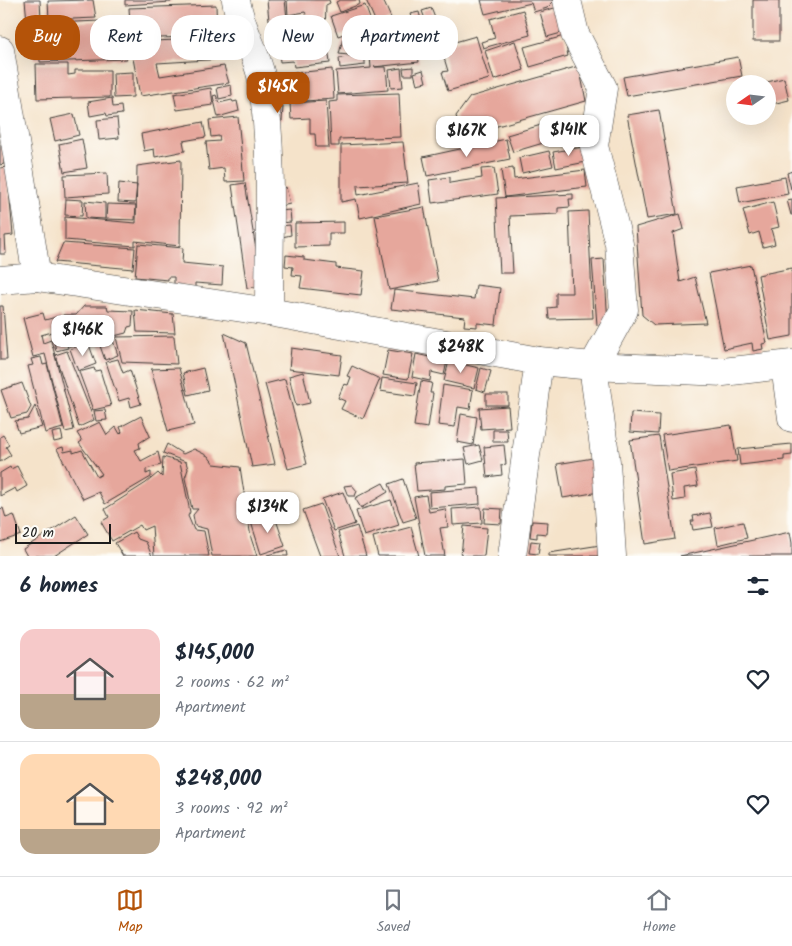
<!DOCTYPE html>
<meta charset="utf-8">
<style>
body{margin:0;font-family:Kalam,sans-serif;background:#f6f6f7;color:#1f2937;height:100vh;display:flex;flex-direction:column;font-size:19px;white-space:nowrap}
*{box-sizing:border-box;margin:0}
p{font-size:16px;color:#747a83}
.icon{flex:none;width:28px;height:28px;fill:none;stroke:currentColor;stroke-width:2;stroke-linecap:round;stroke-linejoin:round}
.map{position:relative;height:556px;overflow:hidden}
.panel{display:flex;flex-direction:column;background:#fff;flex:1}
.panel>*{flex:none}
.hud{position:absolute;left:15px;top:15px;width:500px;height:45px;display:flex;gap:10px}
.needle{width:32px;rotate:256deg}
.fabs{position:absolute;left:726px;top:75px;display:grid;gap:10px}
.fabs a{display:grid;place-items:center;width:50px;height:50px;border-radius:50%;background:#fff;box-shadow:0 5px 20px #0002;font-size:25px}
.scale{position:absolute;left:15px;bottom:12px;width:96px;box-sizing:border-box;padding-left:5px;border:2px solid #1c1c1c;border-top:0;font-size:14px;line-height:18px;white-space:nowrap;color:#1c1c1c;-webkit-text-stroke:4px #fdfcf7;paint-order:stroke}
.price{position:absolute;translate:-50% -42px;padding:0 11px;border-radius:10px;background:#fff;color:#222;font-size:16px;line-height:32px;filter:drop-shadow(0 1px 2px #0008)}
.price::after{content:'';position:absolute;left:50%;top:30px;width:15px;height:11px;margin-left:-8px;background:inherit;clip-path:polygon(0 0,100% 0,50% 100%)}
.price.selected{background:#b45309;color:#fff}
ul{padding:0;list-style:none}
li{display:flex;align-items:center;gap:15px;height:125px;padding:0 20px}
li+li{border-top:1px solid #e0e1e3}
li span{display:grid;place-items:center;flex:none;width:140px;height:100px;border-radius:15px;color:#555}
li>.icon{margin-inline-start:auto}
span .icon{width:60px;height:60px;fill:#fffc;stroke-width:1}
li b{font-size:21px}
h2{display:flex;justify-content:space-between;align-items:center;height:60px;padding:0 20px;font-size:21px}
.pill{padding:0 18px;border-radius:20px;background:#fff;box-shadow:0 5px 20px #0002;font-size:18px;line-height:45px}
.pill.selected{background:#b45309;color:#fff}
.tab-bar{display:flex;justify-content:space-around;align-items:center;height:70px;border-top:1px solid #e0e1e3;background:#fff;font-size:14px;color:#747a83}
.tab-bar a{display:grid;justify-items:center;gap:2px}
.tab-bar .selected{color:#b45309}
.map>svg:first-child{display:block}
.building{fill:#e6a79c}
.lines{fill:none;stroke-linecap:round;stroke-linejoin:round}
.minor-casing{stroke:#3d3a36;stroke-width:29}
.minor{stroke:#fff;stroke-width:28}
</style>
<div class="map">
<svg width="792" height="556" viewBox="0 0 792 556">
<rect width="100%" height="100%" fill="#fdfcf7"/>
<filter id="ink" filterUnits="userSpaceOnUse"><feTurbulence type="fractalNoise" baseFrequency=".02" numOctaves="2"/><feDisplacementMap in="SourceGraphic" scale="10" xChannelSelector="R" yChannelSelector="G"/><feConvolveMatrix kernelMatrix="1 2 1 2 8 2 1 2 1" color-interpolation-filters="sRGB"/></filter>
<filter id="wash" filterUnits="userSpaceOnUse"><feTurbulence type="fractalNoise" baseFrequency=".0096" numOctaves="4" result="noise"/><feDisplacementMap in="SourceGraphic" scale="20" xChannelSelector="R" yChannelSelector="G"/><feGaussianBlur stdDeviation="1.12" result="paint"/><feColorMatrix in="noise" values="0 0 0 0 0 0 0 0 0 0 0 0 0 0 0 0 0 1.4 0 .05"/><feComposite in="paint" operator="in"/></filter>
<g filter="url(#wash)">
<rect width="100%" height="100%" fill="#f5e3ca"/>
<g id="blocks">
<!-- building -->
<g class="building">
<polygon points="25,0 40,0 41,20 27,21"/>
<polygon points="93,0 96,18 49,20 48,1"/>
<polygon points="125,0 171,0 171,2 125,5"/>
<polygon points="267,0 285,0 287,19 269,20"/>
<polygon points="287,0 329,0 330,3 326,5 325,32 303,36 300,17 307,16 305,12 288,15"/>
<polygon points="340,0 359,0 360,4 340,12 336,2"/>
<polygon points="366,0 383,0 391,18 377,25"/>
<polygon points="481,0 552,0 553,2 547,8 534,12 531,3 485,14"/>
<rect x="753" y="0" width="26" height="41"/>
<polygon points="216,5 217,36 131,39 129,8"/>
<polygon points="365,5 372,24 338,36 331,16"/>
<polygon points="558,7 565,32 547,37 540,12"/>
<polygon points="431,8 437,23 428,27 422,11"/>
<polygon points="523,10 530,35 483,48 481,42 495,38 490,19"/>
<polygon points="419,12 422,24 414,26 410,14"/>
<polygon points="101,21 101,24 126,24 127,59 40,62 40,59 34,59 34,42 27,42 26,24"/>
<polygon points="399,21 406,47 386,52 379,26"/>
<polygon points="287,22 297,22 299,39 275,40 274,27 287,26"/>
<polygon points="451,31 455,42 476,36 489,79 448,91 442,72 448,71 437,35"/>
<polygon points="564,36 568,56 530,67 524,47"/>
<polygon points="223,38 224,59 157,63 160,76 224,66 229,83 140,96 130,42"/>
<polygon points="343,38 360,38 358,56 339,54"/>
<polygon points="327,39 330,63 294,67 293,61 280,62 278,44"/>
<polygon points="515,41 524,70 494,80 485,51"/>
<polygon points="417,49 419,62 374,67 386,67 388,90 338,94 336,71 371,68 370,56"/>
<polygon points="365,56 365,65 340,68 339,58"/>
<polygon points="738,57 742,76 627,96 623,77"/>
<polygon points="36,64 68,64 68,75 75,74 75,70 110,70 110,97 37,99"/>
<polygon points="579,66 586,101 462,136 456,116 470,97"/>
<polygon points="413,67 413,75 404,75 403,68"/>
<polygon points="401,68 403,87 391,88 389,70"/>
<polygon points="332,69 334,99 291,102 287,74"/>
<polygon points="423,70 426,82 417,84 414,73"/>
<polygon points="133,72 133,97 114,98 113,73"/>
<polygon points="784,78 789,100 768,105 768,84 763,83"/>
<polygon points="231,85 232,96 219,99 217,88"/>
<polygon points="211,88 213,105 177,110 174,94"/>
<polygon points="399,93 401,137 339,139 339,146 331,146 329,102 337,101 337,95"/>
<polygon points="216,95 219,103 232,100 233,102 237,101 239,111 218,117 213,96"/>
<polygon points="112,98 113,107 121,106 122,114 107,116 106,113 90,116 88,102"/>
<polygon points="326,101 329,147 316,147 315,134 310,134 310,118 291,119 290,103"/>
<polygon points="274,107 283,107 282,121 273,121"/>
<polygon points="659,110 677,214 647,219 627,115"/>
<polygon points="74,114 79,135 55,141 50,119"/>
<polygon points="238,117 244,181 225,182 224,168 209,170 206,142 220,141 219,136 211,137 209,120"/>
<polygon points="117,118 119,138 99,140 97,120"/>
<polygon points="565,118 570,135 513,152 507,135"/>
<polygon points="203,122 206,137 183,141 185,151 155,157 154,149 144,151 141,134"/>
<polygon points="82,139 87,168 64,172 59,144"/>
<polygon points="506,139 510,159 427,176 423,157"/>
<polygon points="403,142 408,183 357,186 358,195 418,183 421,204 360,218 356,199 341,202 341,145"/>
<polygon points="0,145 3,145 4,164 0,165"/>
<polygon points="583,147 586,162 556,168 553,152"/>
<polygon points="549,151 553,166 522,173 519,158"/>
<polygon points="181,160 180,246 135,241 135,246 65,240 65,217 136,223 137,166"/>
<polygon points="7,167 13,235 5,236 6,254 0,254 0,168"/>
<polygon points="494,168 498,194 432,203 429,180 450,177 450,183 482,178 481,169"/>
<polygon points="513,168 514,179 585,170 587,187 505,197 501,170"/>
<polygon points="792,171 792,189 791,189 787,173"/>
<polygon points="107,173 108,194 65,197 64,175"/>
<polygon points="785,177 788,194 740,203 737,186"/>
<polygon points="119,183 137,185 135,203 118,202"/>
<polygon points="245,183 262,286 247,288 232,185"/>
<polygon points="286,187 290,204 277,207 273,191"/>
<polygon points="573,194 573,199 569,199 570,207 558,208 558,214 510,216 513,273 500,273 496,198"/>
<polygon points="66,199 83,200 82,216 65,215"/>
<polygon points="792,199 792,215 791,215 787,200"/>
<polygon points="85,201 105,203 105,219 86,218"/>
<polygon points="773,202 779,227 771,229 775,244 763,247 759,232 750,235 743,210"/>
<polygon points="107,204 136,205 135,220 106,219"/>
<polygon points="424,207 438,281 389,290 375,216"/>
<polygon points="290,210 291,222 280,223 279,211"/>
<polygon points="588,211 593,318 549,319 548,308 556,307 556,293 572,293 569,212"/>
<polygon points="680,214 684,229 673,233 680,282 695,277 706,323 654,325 642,315 636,227"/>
<polygon points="344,222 344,233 329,233 329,246 295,247 295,223"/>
<polygon points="290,225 291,235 282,237 280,226"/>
<polygon points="63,243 135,248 133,269 55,262"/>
<polygon points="138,244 183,248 182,263 223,267 222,285 195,283 195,287 174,285 174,277 168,277 168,280 135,277"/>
<polygon points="286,255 304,257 304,260 336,264 336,268 364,271 361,295 300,288 302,276 292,275 293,267 285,266"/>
<polygon points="604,259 608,324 597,325 592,260"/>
<polygon points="751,265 767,343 762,344 763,349 753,351 752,343 724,349 709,273"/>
<polygon points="792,268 792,336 770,340 758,275"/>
<polygon points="476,285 500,288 496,325 477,323 477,327 464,326 465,317 391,309 394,290 474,299"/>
<polygon points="0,306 3,306 7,360 0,360"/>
<polygon points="84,306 107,306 108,310 133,311 132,326 128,327 126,333 98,340 95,336 99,335 98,334 88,335 90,340 69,346 63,315 76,315"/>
<polygon points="135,310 173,314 175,333 137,332"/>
<polygon points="43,313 45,320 60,316 68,348 56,351 52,332 41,335 43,343 51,340 74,430 65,432 45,354 33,357 23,318"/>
<polygon points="224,333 246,343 275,464 252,467"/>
<polygon points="174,336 177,364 122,362 116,337"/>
<polygon points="112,338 118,355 105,360 99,343"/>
<polygon points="88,342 96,364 78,371 70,349"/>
<polygon points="291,348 342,355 339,375 289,369"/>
<polygon points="388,350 413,354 408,379 383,375"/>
<polygon points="67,351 94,420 79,427 55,355"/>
<polygon points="416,354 447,361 444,375 431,372 430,381 412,377"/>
<polygon points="41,357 43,365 47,364 63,428 45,433 28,366 33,365 31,359"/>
<polygon points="118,359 123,373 130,370 141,404 131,407 129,398 119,401 106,362"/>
<polygon points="449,361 479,368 474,388 444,381"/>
<polygon points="352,366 380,379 363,419 341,409 345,401 338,398 344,384 348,385 351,377 347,376"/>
<polygon points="94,368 95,371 100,370 111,406 93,410 79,372"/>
<polygon points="179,368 194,425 168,431 151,369"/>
<polygon points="203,368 208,390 188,395 183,373"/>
<polygon points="481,368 491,371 485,392 476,389"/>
<polygon points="303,372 310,403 296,406 289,376"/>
<polygon points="382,378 417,383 415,396 380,391"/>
<polygon points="285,379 307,464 288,469 265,384"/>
<polygon points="421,381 432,383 430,393 433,393 428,428 414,426"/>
<polygon points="22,383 31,407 27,414 11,418 1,390"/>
<polygon points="443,385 473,390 470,409 458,407 455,427 438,425"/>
<rect x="486" y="394" width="22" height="11"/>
<polygon points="35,406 42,427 19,433 15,421 28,419"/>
<polygon points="508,406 510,427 481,429 479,408"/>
<polygon points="105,410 107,420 96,421 94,411"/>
<polygon points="631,413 659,415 658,434 630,432"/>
<polygon points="461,414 477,417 473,445 457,442"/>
<polygon points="141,416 150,436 139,443 140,448 135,450 141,461 158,452 161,465 146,469 146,474 151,472 151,477 105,504 99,492 83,499 57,449 63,447 64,452 73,450 73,453 82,450 97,477 102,474 79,443 82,441 77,433 100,422 107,435 116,427 120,434 122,432 120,427"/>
<polygon points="731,425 737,461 668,471 662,435"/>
<polygon points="493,430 507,430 508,442 493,442"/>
<polygon points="61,431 63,440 54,442 52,433"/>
<polygon points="3,435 9,445 6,447 11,455 0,462 0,437"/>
<polygon points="659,436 675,539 645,544 630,440"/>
<polygon points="167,444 183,454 194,449 208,456 214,464 240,467 251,538 257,556 212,556 207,529 195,526 193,515 198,509 192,509 185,478 188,469 186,462 163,453"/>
<polygon points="792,444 792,455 784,456 784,460 740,465 738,449"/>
<polygon points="479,445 483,460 468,464 464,448"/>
<polygon points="504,445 506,464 501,465 502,475 487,477 484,447"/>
<polygon points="163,457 180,462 190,512 188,516 194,530 204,531 209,556 154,556 152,526 143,530 140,525 112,541 101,522 109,517 105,509 146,483 158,473 162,477"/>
<polygon points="593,458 599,492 563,498 557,464"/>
<polygon points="465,459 467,484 445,486 445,489 417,491 414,463"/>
<polygon points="17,466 27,486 17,492 15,488 0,496 0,473 10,467 11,469"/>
<polygon points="695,470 698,486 684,488 685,499 673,501 670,474"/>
<polygon points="403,479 416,518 403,522 389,484"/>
<polygon points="383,483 388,492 361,508 355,498"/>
<polygon points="352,485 357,491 355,496 348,496 344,486"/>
<polygon points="479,488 480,504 430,508 429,492"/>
<polygon points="343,492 355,524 334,531 322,499"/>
<polygon points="426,495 429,512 445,509 448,527 440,528 445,556 425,556 414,497"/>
<polygon points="391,500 399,525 364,536 356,511"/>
<polygon points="321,504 340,556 320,556 303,510"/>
<polygon points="481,507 482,523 453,525 452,509"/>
<polygon points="3,508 6,518 14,515 21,535 0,542 0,509"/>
<polygon points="485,508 502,509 501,524 484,523"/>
<polygon points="710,513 713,527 693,530 691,521 694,521 693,516"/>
<polygon points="274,514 285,546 261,554 251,522"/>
<polygon points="76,515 88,534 54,556 27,556 23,549"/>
<polygon points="532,521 548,522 547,534 537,533 537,538 530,537"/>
<polygon points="743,522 747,538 718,545 715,528"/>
<polygon points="357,526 366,556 345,556 338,532"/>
<polygon points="464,526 487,528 484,556 461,556"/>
<polygon points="411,527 419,556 378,556 373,537"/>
<polygon points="134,532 138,539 146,542 152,556 123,556 115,543"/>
<polygon points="790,532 792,543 792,556 680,556"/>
<polygon points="531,541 540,542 538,554 529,553"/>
<polygon points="607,544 609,556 549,556 549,553"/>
<polygon points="287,550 288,556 267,556 267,555"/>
</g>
</g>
</g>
<g filter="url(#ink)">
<use href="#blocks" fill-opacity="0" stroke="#3d3a36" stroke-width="1"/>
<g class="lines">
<!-- minor casing -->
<g class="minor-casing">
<g id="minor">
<path d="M236 0C240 28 257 53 262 80 274 156 269 235 269 312"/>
<polyline points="567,0 575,34 603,88 594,146 619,244 624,310 593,366 606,462 612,556"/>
<polyline points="0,50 37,277"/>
<polyline points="0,280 37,277 269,312 539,361 593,366 723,372 792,364"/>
<polyline points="785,366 792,418"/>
<polyline points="512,556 539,361"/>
</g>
</g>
<!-- minor -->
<use href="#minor" class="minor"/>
</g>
</g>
</svg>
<div class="fabs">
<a><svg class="needle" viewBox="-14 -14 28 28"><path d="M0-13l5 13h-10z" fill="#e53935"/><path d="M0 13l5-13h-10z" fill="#747a83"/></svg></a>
</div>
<div class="scale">20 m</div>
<b class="price selected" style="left:278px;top:114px">$145K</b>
<b class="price" style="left:569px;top:157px">$141K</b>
<b class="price" style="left:467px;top:158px">$167K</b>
<b class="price" style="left:83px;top:357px">$146K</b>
<b class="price" style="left:461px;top:374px">$248K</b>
<b class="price" style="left:268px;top:534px">$134K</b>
<div class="hud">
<a class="pill selected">Buy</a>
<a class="pill">Rent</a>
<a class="pill">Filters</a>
<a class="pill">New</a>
<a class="pill">Apartment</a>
</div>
</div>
<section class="panel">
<h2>6 homes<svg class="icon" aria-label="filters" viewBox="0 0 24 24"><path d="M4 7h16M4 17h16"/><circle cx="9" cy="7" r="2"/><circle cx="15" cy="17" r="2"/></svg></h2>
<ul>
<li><span style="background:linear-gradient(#f6c9c9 65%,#b9a48a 0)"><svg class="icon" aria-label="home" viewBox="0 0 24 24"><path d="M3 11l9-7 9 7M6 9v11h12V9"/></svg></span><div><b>$145,000</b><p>2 rooms · 62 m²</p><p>Apartment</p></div><svg class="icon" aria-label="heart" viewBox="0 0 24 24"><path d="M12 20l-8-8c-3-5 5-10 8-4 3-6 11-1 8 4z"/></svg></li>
<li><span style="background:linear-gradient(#ffd9b3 75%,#b9a48a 0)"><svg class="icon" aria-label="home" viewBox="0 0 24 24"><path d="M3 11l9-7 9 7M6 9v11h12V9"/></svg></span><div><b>$248,000</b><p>3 rooms · 92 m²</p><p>Apartment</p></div><svg class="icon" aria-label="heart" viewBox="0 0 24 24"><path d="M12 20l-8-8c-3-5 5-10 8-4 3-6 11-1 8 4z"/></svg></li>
</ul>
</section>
<nav class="tab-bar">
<a class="selected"><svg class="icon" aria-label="map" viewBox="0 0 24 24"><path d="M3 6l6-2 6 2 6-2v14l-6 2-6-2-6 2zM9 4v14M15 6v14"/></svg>Map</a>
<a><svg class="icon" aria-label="saved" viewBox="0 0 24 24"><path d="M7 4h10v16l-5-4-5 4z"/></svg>Saved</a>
<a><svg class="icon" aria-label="home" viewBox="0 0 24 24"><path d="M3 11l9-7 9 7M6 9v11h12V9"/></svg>Home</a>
</nav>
